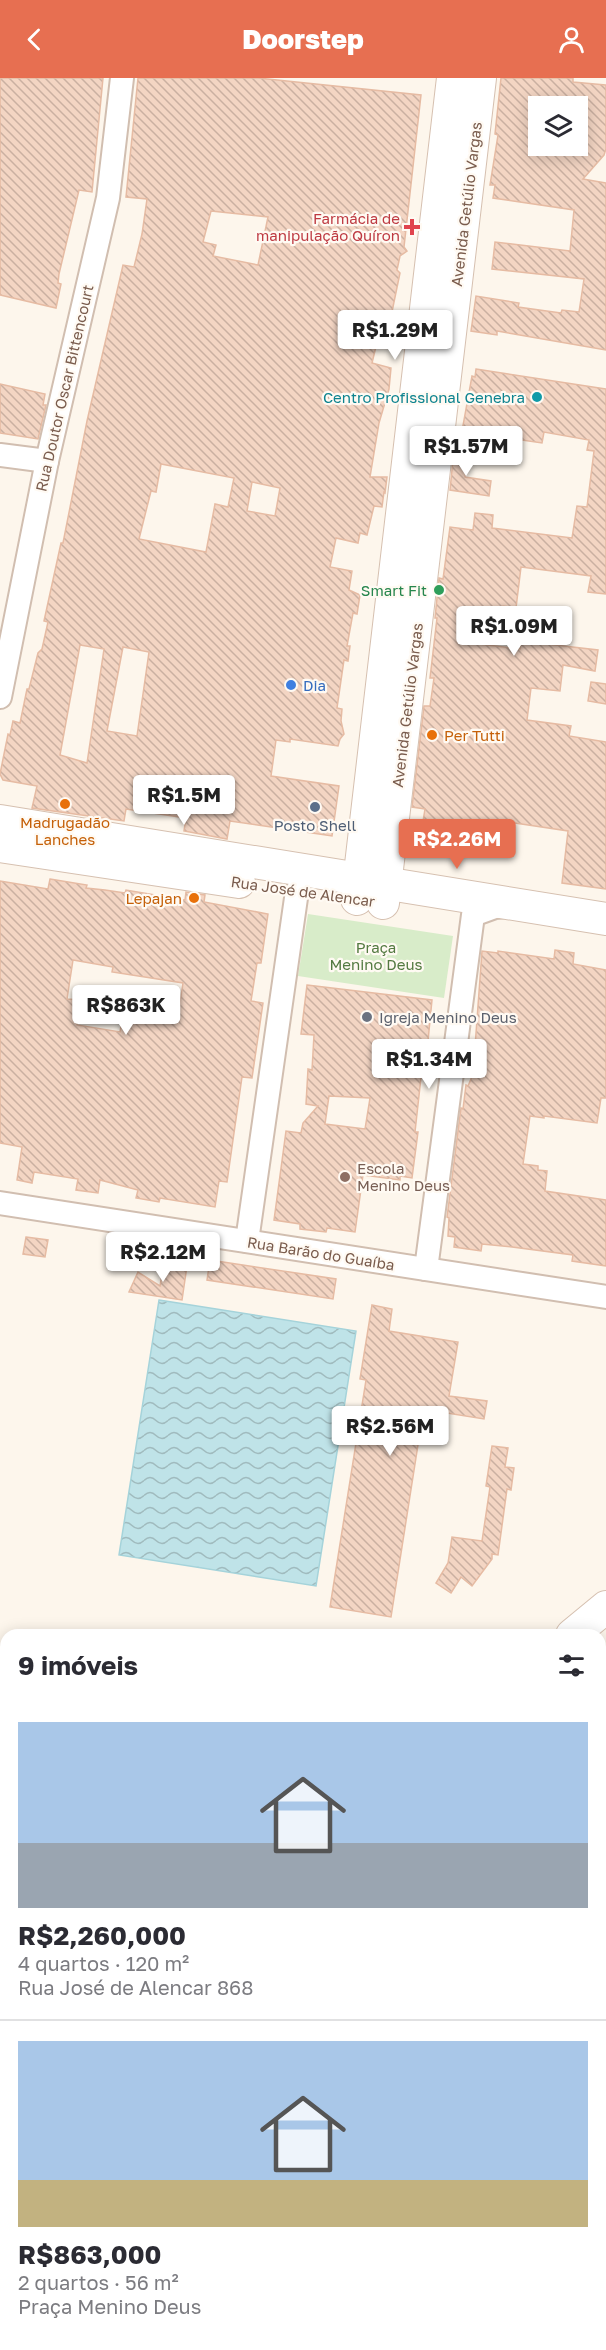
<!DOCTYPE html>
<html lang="pt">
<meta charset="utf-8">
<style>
body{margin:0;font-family:"Golos Text",sans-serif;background:#f7f7f7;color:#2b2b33;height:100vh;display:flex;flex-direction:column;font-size:22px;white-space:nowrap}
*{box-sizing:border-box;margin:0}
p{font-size:20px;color:#7c7c81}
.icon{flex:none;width:33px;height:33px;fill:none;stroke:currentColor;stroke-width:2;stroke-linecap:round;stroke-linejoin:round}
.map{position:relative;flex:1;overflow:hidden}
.side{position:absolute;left:0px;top:1551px;width:606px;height:722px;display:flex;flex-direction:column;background:#fff;border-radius:18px 18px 0 0;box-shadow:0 3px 15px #0003}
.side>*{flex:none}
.buttons{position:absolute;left:528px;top:18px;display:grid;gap:12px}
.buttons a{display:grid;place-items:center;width:60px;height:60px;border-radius:0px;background:#fff;box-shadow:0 3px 15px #0003;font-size:30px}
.price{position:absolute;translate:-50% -51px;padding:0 14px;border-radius:6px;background:#fff;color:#222;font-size:20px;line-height:39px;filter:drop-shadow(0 2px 3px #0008)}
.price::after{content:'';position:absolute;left:50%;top:36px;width:18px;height:14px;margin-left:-9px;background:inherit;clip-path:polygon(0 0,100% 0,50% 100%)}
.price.selected{background:#e76f51;color:#fff}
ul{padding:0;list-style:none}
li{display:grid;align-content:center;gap:12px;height:318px;padding:0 18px}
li+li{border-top:2px solid #e1e1e2}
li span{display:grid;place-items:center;height:186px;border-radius:0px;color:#555}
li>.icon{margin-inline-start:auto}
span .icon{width:108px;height:108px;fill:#fffc;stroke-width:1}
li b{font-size:26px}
h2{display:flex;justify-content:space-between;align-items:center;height:72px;padding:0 18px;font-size:26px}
header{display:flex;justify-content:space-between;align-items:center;height:78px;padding:0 18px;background:#e76f51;color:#fff;font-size:27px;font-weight:800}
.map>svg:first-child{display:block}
.green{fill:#d8ecc9}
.water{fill:url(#water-waves);stroke:#a5d3da;stroke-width:1.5}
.building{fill:url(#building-back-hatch);stroke:#e6bba3;stroke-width:1.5;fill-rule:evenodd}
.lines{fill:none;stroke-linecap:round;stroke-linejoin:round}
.street-casing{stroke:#d1beb0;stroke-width:26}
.secondary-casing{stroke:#d6c0b0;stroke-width:34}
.street{stroke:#fff;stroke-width:22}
.secondary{stroke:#fff;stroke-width:32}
.health-dot{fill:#e0444e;stroke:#fffaf3;stroke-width:2}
.culture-dot{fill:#0f9aa8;stroke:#fffaf3;stroke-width:2}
.leisure-dot{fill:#2e9e5b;stroke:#fffaf3;stroke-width:2}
.shop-dot{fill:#3f7fe0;stroke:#fffaf3;stroke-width:2}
.food-dot{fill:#e8710a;stroke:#fffaf3;stroke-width:2}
.service-dot{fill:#5c6f8a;stroke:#fffaf3;stroke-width:2}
.worship-dot{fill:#6b7280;stroke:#fffaf3;stroke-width:2}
.education-dot{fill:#8d6e63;stroke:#fffaf3;stroke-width:2}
.labels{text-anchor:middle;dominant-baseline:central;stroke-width:4.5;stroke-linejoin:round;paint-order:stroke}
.street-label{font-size:15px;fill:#7a5c4d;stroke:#fffaf3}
.health-label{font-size:15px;fill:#be3a42;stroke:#fffaf3;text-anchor:end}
.culture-label{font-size:15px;fill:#0d838f;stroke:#fffaf3;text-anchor:end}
.leisure-label{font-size:15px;fill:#27864d;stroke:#fffaf3;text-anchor:end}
.shop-label{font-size:15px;fill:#366cbe;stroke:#fffaf3;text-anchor:start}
.food-label{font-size:15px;fill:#c56008;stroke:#fffaf3;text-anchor:start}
.service-label{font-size:15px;fill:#4e5e75;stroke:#fffaf3}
.park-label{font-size:15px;fill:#537a41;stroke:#fffaf3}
.worship-label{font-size:15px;fill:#5b616d;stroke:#fffaf3;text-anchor:start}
.education-label{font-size:15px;fill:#785e54;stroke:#fffaf3;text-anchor:start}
</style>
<header><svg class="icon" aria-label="back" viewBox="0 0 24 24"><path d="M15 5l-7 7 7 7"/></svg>Doorstep<svg class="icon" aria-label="person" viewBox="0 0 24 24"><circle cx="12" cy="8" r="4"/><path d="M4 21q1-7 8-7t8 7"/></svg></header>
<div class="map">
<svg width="606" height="2272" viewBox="0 0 606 2272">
<defs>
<pattern id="water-waves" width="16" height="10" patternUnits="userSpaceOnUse" patternTransform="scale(1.5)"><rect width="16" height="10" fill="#bfe3e8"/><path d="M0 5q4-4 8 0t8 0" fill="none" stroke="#a0bbbe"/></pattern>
<pattern id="building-back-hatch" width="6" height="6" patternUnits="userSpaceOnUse" patternTransform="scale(1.5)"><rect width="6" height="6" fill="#f3d5c3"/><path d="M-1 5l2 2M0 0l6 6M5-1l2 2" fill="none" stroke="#cab0a1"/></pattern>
</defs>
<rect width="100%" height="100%" fill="#fdf6ec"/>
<!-- green -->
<polygon class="green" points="308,836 453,858 444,920 298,898"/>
<!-- water -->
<polygon class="water" points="159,1222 356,1253 316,1508 119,1477"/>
<!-- building -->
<g class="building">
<polygon points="0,0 103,0 92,114 79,112 59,196 58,205 61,206 56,230 0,217"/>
<path d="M138 0H258L421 17 404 169 407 173 400 178 397 192 400 195 387 258 379 256 372 285 391 290 389 311 379 345 370 399H387L385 415 384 414 382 429 374 428 367 457 360 455 358 465 336 460 330 489 352 493 349 512 360 517 357 536 353 535 347 568H350L348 583 344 582 337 630 342 631 341 643 344 656 340 661 338 668 290 661V664L276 662 271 698 339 708 332 758 230 743 227 761 184 753 186 740 126 731 124 743 32 730 37 708 3 702 0 696 8 656 10 657 13 643 20 645 27 611H29L38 575 42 571 48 544 44 543 61 465H63L87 343 123 187 134 189 142 156 147 121 126 119ZM211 133 268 139 258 187 213 178 216 167 203 164ZM161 386 234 400 228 429 215 426 206 474 139 461 151 413 156 414ZM252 404 280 410 275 438 247 433ZM80 567 104 571 87 685 60 677ZM123 569 149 574 137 658 107 653Z"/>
<path d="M501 0H573V4L606 7V71L604 77 583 101 606 105V272L497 253V257L471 253 476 218 519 225 518 229 561 235 562 232 579 234 584 201 492 191 495 164 570 173 574 132 493 120 495 107H490L498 57 495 56ZM538 28H578V68H566V70L538 68Z"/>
<polygon points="476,291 606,311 606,516 588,514 591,498 521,489 516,530 503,528 503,533 484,531 480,566 520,571 521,563 598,572 595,593 563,587 560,613 531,610 527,642 571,648 569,658 606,664 606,811 562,805 568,753 502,743 497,779 419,768 425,731 412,729 424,628 430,628 434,600 430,600 437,540 435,540 439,500 443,501 450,449 473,452 475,435 493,437 492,450 572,460 577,428 587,429 594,373 587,372 589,362 544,354 542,365 462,353 472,298 475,299"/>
<polygon points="0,306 45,316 43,327 46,327 38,361 0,355"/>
<polygon points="454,372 468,374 465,399 491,403 489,418 450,412"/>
<polygon points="591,604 606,606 606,626 588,623"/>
<path d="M50 801 87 807 86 810 105 812 125 815 126 812 185 822 186 814 205 817 204 824 268 836 261 885H257L251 923 263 925 252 1000 242 999 227 1104 219 1103 215 1129 160 1120 159 1124 136 1120 138 1112 100 1102 98 1115 76 1112 78 1101 34 1094 32 1105 17 1102 22 1069 0 1065V803L48 811ZM73 882 113 889 112 894 183 905 178 938 132 931 130 944 122 943 120 954 77 947 80 922 67 921Z"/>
<polygon points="555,872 574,875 573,886 606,892 606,1020 601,1020 597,1045 544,1038 544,1040 530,1038 523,1086 538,1088 538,1092 547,1093 545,1113 606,1122 606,1188 572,1183 573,1177 512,1169 482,1166 481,1173 454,1169 455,1159 448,1158 449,1140 447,1139 461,1030 463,1031 466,1007 468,1008 471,1001 475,969 482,873 498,875 498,873 554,881"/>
<path d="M307 907 432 922 428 963H425L415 1054H418L412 1100 400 1098V1102L363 1097 355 1154 327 1150 326 1154 300 1151V1146L274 1142 286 1053 301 1055 303 1045 318 1028 306 1026 308 991 312 992 314 957 301 956ZM329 1018 370 1020 365 1051 325 1046Z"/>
<polygon points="26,1159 48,1162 45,1179 23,1176"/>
<polygon points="210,1182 336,1201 333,1221 207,1202"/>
<polygon points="164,1184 187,1188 182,1222 129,1214 138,1194 160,1208"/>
<polygon points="372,1227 392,1231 389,1253 458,1264 449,1318 487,1323 484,1341 447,1335 446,1338 423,1335 391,1539 330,1529 366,1302 360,1301"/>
<polygon points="492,1368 508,1370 505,1389 514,1390 511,1412 507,1411 498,1477 492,1476 492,1481 472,1508 461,1499 451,1515 436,1505 448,1485 452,1459 482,1463 490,1409 486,1408"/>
</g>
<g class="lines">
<!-- street casing -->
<g class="street-casing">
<g id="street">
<polyline points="0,377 47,383"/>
<polyline points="0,619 47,383 108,120 122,0"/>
<polyline points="0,1125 606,1219"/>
<polyline points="247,1163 297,813"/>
<polyline points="426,1191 473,837 495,829 507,828"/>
<polyline points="0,2069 6,2074"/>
<polyline points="0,2185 6,2170"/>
</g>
</g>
<!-- secondary casing -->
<g class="secondary-casing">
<g id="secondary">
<polyline points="0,743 606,841"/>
<polyline points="0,768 239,804"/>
<polyline points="357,821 453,0"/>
<polyline points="383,825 480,0"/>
<polyline points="572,1557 606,1529"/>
<polyline points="292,2272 293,2266"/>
</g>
</g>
<!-- street -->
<use href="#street" class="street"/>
<!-- secondary -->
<use href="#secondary" class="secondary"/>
</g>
<!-- markers -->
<path class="health-dot" d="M409 140h6v6h6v6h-6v6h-6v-6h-6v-6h6z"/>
<circle class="culture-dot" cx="537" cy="319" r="6"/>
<circle class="leisure-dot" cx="439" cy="512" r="6"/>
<circle class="shop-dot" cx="291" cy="607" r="6"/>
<g class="food-dot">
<circle cx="432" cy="657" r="6"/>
<circle cx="65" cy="726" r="6"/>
<circle cx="194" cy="820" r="6"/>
</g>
<circle class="service-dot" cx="315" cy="729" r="6"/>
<circle class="worship-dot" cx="367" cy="939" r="6"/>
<circle class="education-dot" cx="345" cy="1099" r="6"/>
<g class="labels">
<!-- street labels -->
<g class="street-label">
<text transform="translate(466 126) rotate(-83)">Avenida Getúlio Vargas</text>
<text transform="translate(64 310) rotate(-77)">Rua Doutor Oscar Bittencourt</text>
<text transform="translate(407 627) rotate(-83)">Avenida Getúlio Vargas</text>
<text transform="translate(303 813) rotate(8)">Rua José de Alencar</text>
<text transform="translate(321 1175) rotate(9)">Rua Barão do Guaíba</text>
</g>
<!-- health labels -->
<g class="health-label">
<text x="400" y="140">Farmácia de<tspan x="400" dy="17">manipulação Quíron</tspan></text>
</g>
<!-- culture labels -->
<g class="culture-label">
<text x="525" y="319">Centro Profissional Genebra</text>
</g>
<!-- leisure labels -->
<g class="leisure-label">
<text x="427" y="512">Smart Fit</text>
</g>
<!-- shop labels -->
<g class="shop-label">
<text x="303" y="607">Dia</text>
</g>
<!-- food labels -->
<g class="food-label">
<text x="444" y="657">Per Tutti</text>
<text x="65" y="744" text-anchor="middle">Madrugadão<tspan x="65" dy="17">Lanches</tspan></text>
<text x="182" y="820" text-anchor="end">Lepajan</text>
</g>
<!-- service labels -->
<g class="service-label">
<text x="315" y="747">Posto Shell</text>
</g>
<!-- park labels -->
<g class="park-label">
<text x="376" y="869">Praça<tspan x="376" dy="17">Menino Deus</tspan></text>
</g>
<!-- worship labels -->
<g class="worship-label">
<text x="379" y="939">Igreja Menino Deus</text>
</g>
<!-- education labels -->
<g class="education-label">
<text x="357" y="1090">Escola<tspan x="357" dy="17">Menino Deus</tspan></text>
</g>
</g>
</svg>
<div class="buttons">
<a><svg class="icon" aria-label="layers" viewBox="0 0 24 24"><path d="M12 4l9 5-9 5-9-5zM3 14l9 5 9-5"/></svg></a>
</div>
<b class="price" style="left:395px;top:283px">R$1.29M</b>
<b class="price" style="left:466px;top:399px">R$1.57M</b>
<b class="price" style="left:514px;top:579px">R$1.09M</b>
<b class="price" style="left:184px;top:748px">R$1.5M</b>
<b class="price selected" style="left:457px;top:792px">R$2.26M</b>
<b class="price" style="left:126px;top:958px">R$863K</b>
<b class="price" style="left:429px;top:1012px">R$1.34M</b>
<b class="price" style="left:163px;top:1205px">R$2.12M</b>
<b class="price" style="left:390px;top:1379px">R$2.56M</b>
<section class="side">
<h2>9 imóveis<svg class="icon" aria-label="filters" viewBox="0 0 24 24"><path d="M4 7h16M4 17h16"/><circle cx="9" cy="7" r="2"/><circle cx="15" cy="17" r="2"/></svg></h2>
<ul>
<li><span style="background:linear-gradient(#a9c7e8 65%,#9aa5b1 0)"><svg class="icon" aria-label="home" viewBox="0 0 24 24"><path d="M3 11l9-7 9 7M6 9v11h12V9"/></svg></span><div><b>R$2,260,000</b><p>4 quartos · 120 m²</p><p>Rua José de Alencar 868</p></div></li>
<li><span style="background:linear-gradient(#a9c7e8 75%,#c2b280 0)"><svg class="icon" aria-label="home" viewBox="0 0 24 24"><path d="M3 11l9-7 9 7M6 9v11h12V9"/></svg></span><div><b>R$863,000</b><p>2 quartos · 56 m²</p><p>Praça Menino Deus</p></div></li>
</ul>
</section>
</div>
